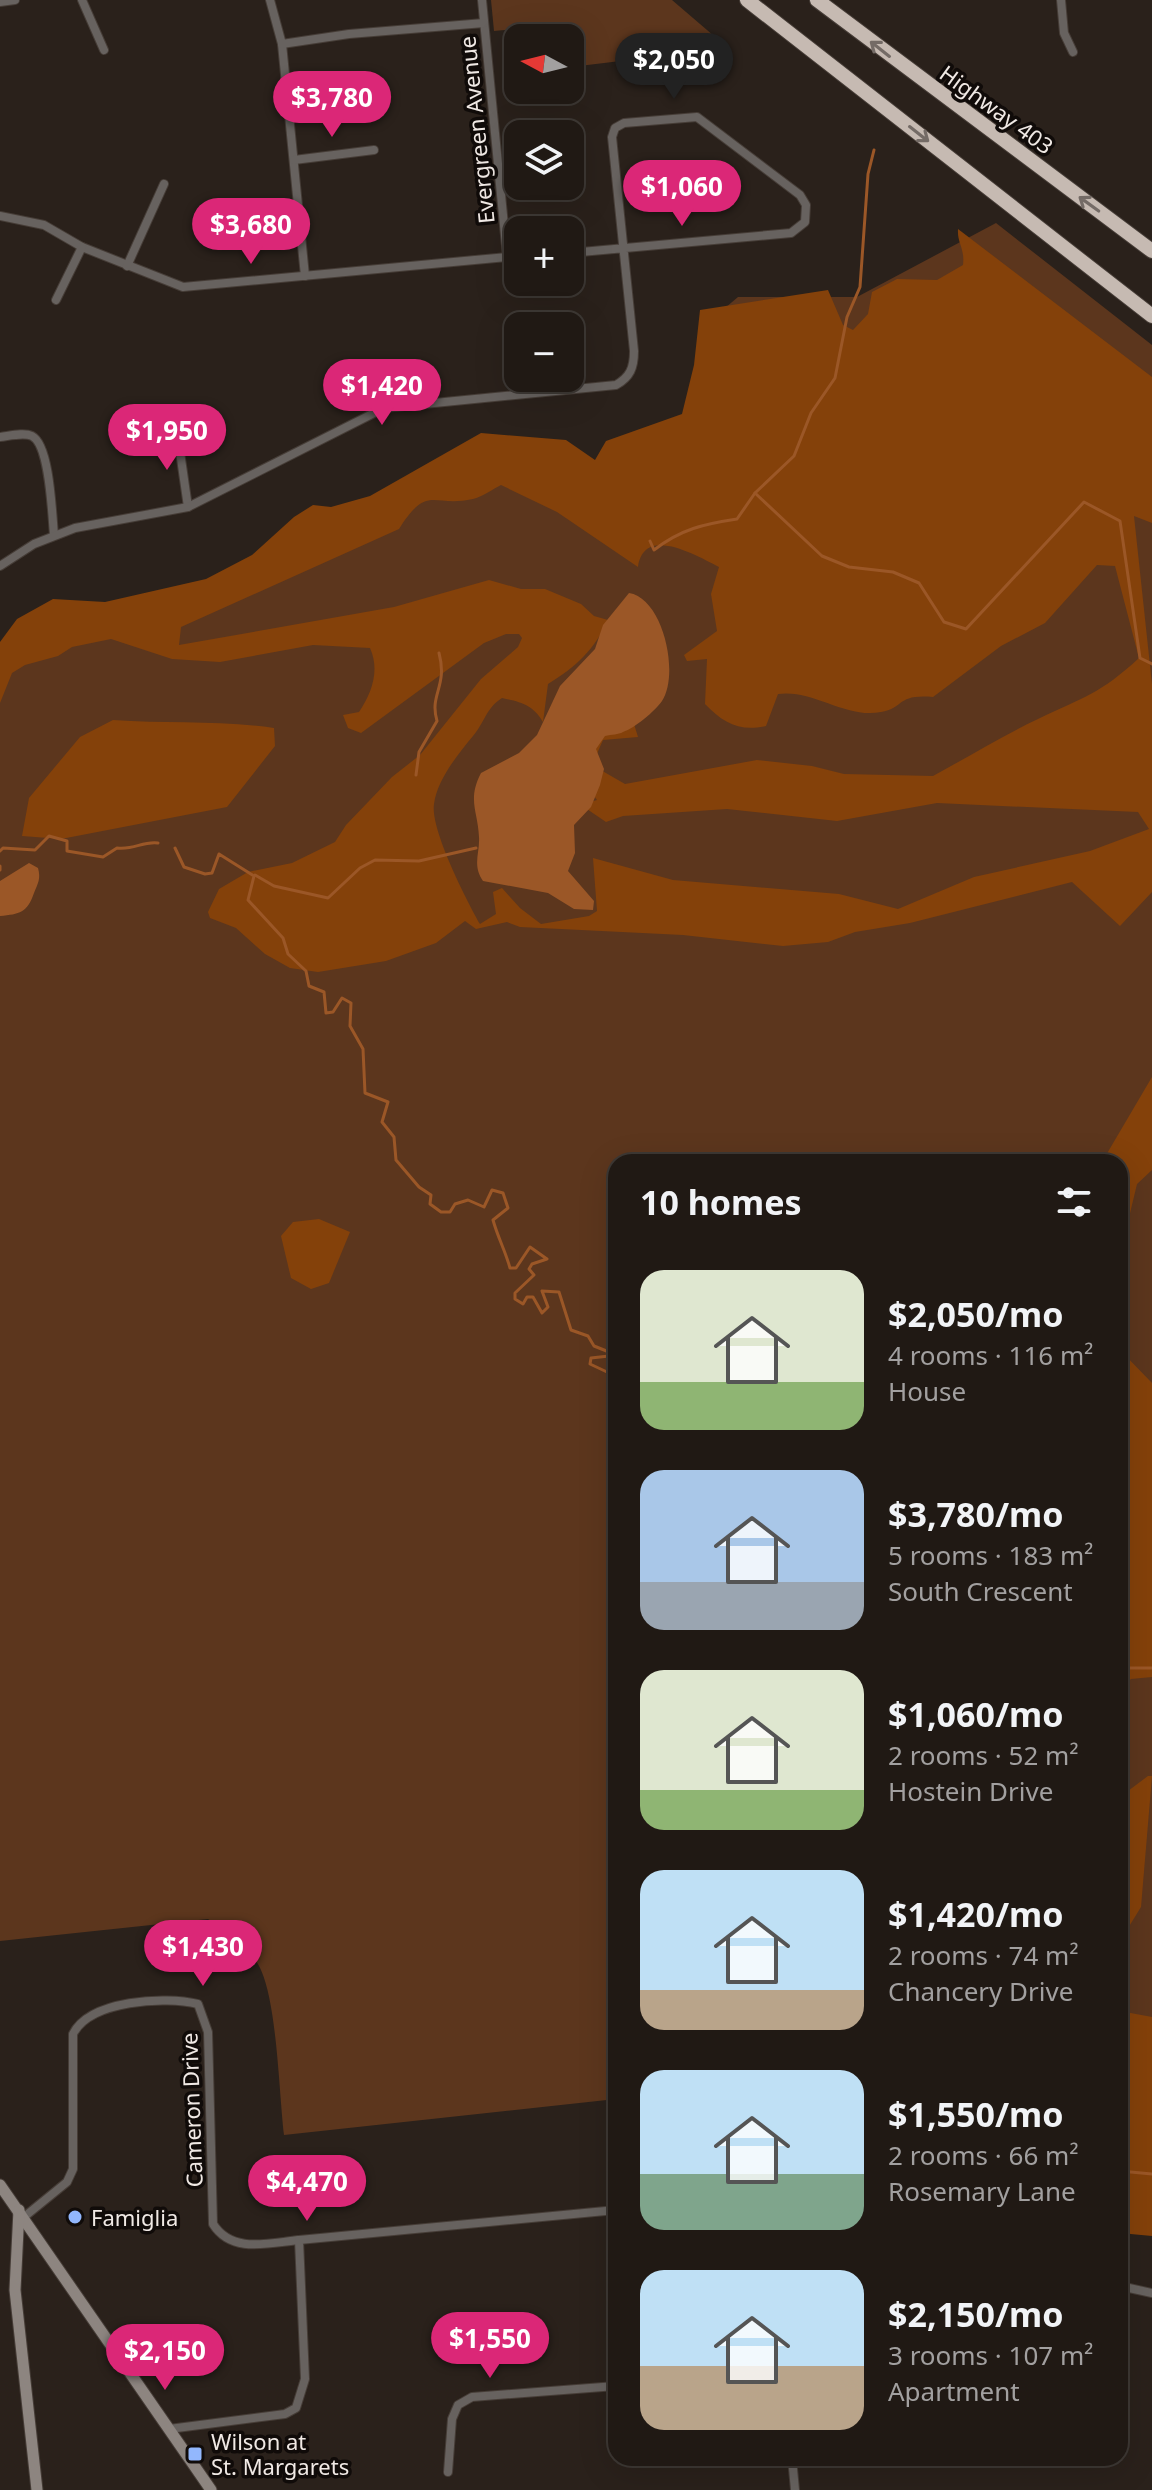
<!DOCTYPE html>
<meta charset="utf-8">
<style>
body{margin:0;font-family:"Noto Sans",sans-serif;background:#28221d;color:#f1f3f6;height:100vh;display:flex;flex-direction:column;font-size:30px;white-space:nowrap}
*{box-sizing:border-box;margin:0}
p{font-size:26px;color:#a2a0a0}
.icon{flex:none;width:44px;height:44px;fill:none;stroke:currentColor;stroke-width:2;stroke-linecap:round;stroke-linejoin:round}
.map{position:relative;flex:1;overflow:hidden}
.drawer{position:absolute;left:608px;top:1154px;width:520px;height:1312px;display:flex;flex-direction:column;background:#201914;border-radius:24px;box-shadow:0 8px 32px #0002,0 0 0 2px #3d3834}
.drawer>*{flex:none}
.needle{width:52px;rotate:277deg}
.controls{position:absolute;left:504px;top:24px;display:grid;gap:16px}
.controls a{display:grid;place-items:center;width:80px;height:80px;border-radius:16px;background:#201914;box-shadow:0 8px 32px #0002,0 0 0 2px #3d3834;font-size:40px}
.price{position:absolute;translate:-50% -68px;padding:0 18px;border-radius:28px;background:#db2777;color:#fff;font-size:26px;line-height:52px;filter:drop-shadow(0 2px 4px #0008)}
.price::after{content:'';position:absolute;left:50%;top:48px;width:24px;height:18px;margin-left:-12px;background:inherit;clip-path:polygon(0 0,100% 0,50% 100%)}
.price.active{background:#222;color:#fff}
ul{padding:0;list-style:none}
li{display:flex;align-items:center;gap:24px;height:200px;padding:0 32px}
li span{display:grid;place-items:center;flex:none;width:224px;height:160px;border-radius:24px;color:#555}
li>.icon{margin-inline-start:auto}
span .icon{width:96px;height:96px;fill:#fffc;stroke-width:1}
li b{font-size:34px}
h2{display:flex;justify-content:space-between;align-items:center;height:96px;padding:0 32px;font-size:34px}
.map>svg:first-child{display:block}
.green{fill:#5c361d}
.forest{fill:#84410a;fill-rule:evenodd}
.water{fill:#9b5727}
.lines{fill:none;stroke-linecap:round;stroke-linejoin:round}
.stream{stroke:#9b5727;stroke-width:3}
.street-casing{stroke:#463d37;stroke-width:10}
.secondary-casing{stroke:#463d37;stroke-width:13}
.highway-casing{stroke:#463d37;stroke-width:16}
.street{stroke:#67625f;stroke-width:8}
.secondary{stroke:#8d8580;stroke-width:11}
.highway{stroke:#c6bab2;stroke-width:14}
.oneway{stroke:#746b66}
.poi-dot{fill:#92b7fd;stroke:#100b09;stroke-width:3}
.labels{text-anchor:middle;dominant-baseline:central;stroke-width:7;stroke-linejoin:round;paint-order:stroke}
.street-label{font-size:22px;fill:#f0e9e5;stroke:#100b09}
.poi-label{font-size:22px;fill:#f0e9e5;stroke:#100b09;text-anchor:start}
</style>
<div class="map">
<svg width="1152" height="2490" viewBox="0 0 1152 2490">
<rect width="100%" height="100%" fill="#2a211b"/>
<!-- green -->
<g class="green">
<polygon points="491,0 672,0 728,48 571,67 570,38 545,38 535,27 494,31"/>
<path d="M996 223 1152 345V2081L1120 2079V1162H616V2099L284 2135C279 2092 277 2006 261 1970 252 1949 227 1931 208 1919L0 1941V670L249 574 446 469 668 466 725 308 738 297H857Z"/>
</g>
<!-- forest -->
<g class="forest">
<path d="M958 229 1152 377V523L1134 516 1152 684V892L1120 926 1072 882 910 923 855 932 828 942 783 946 683 935 520 927 507 922 476 929 465 921 436 943 386 961 318 972 290 968 265 954 236 928 210 918 208 912 219 889 248 872 292 863 335 842 346 825 392 777 420 755 481 679 518 647 522 638 519 634H506L484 643 361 733 348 728 343 715 359 712C372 693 380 670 370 648L313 645 220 662 172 659 111 639 72 647 58 656 25 665 12 673 0 703V642L17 619 53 599 105 602 206 579 252 555 294 517 313 505 331 507 370 496 481 433 566 440 595 460 606 441 682 414 694 365 700 310 828 290 843 325 853 330 868 314 872 292 897 279 937 280 963 265C965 248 957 243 958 229ZM501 485 557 512 638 567C644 525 695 555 719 567L711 594 717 631 684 655 687 661 707 659 705 704C723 723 740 732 766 726L778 694C813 689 846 719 881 712 905 708 896 694 933 697L1001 646 1045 623 1097 565 1115 566 1139 658C1100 694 1084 697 1038 719 1002 736 968 757 933 776L844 774 812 766 757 760 625 784 592 765 603 740 638 737 634 724 598 733 588 788 597 800 581 805 606 822 623 816 727 809 837 821 937 803 1138 812 1149 829 1090 851 974 877 898 909 839 894 673 880 593 858 597 911 589 916 541 924 520 908 502 888 493 892 496 914 480 924C467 901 430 829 434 804 437 780 458 754 473 736 485 722 486 708 502 698 521 702 533 705 543 722L548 684C576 667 595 649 608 620L594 616 581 604 545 589H521L489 580 394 607 179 645 181 627 399 529C428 483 432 508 473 499 482 497 493 489 501 485Z"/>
<path d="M113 720C167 724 221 720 274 728L275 746 227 807 61 839 22 836 29 798 80 737Z"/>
<polygon points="1152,1077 1152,1170 1137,1184 1126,1230 1120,1233 1120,1162 1102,1162"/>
<polygon points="319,1219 350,1232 329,1283 311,1289 291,1278 281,1236 293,1222"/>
<polygon points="1120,1350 1152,1383 1152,1677 1131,1679 1120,1688"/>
<polygon points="1148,1776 1152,1776 1141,1907 1120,1941 1120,1797"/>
<polygon points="1120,2011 1152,2017 1152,2236 1120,2233"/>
</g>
<!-- water -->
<g class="water">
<path d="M629 593C663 598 680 674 662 701 655 711 635 728 623 732 618 735 612 734 605 736L596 749 604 769 600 785 591 807 574 825 575 853 568 871 594 901 593 910 574 909 548 893 483 881C472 865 480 853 479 837 478 811 467 800 481 773L519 753 537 735 560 686 595 649 603 625Z"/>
<path d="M29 863 38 868C41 879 38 883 34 893 27 913 20 914 0 916V881Z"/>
</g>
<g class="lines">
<!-- stream -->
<g class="stream">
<polyline points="755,493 822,556 849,567 893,572 919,583 944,622 966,629 1084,502 1120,521 1140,658 1152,664"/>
<path d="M650 541 654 550C681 529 704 524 737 519L755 493 794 456 811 413 835 378 847 317 860 287 868 174 874 150"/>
<path d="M416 775 419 752 437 721C429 694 448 687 439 653"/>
<path d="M175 848 184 867 205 874 212 873 219 854 254 876 248 900 283 938 288 954 306 971 309 986 324 992 326 1013 333 1012 342 998 351 1003 350 1026 363 1049 365 1093 388 1102 382 1122 394 1137 396 1160 419 1187 431 1195 430 1204 441 1212H450L455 1204 468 1200 484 1207 492 1190 503 1193 508 1208 493 1220C498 1238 505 1250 510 1268H516L530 1247 547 1259 532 1264 529 1269 534 1275 515 1293V1299L523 1304 527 1297H533L542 1313 548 1307 542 1291 559 1292 571 1330 588 1336 594 1346 609 1352V1356L591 1358 590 1364 607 1372 616 1371"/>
<path d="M0 851 3 848 35 850 49 836 67 841V851L103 857 117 848C135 850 142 841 158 843"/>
<polyline points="0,866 0,870"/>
<polyline points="255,875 274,886 328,898 360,868 375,860 419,861 476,848"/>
<polyline points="1120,1668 1152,1668"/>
<polyline points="1120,2171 1152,2174"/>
</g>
<!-- street casing -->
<g class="street-casing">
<g id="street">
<polyline points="82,0 104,50"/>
<polyline points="270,0 282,44 305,276"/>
<polyline points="482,0 507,256"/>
<polyline points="1061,0 1064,33 1073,52"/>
<polyline points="0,2 15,0"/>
<polyline points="282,44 349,34 484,23"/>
<polyline points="294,160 374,150"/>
<polyline points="0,216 44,225 82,247 183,287 518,256"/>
<polyline points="127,266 164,184"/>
<polyline points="56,300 82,247"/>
<polyline points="177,431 188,507"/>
<path d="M0 437C9 436 24 432 32 436 50 445 52 515 54 535"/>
<path d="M0 566 34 544 75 528 188 507 384 408 616 385C630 377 634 368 634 351L612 137 615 128 624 123 697 117 800 195 806 205 805 222 791 233 570 253"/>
<path d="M24 2217 67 2182 73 2169V2034C90 2000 165 1996 198 2004L208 2032 213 2224C232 2254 268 2243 299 2240"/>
<polyline points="1120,2286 1152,2293"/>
<polyline points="169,2429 285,2414 296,2408 305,2379 299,2240 616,2210"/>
<polyline points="792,2458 795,2490"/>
<polyline points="448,2472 452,2419 458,2405 472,2397 616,2386"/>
</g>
</g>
<!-- secondary casing -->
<g class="secondary-casing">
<g id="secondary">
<polyline points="0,2185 211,2490"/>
<polyline points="19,2210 15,2290 37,2490"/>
</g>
</g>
<!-- highway casing -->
<g class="highway-casing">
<g id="highway">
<polyline points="747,0 1152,316"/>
<polyline points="817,0 1152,251"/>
</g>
</g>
<!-- street -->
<use href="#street" class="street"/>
<!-- secondary -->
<use href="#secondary" class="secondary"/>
<!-- highway -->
<use href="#highway" class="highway"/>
</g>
<!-- one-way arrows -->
<defs><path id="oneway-shaft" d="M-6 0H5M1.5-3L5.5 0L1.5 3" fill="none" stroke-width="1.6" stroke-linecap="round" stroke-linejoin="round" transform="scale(2)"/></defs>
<g class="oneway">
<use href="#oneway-shaft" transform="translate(880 49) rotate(-142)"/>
<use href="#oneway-shaft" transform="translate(919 134) rotate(38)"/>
<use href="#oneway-shaft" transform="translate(1089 204) rotate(-144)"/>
</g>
<!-- markers -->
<g class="poi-dot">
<circle cx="75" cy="2217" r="8"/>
<rect x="187" y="2446" width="16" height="16" rx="4"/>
</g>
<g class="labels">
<!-- street labels -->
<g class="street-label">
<text transform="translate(997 109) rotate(36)">Highway 403</text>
<text transform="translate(476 130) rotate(-96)">Evergreen Avenue</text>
<text transform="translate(191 2110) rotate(-92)">Cameron Drive</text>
</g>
<!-- poi labels -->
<g class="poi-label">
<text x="91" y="2217">Famiglia</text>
<text x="211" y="2441">Wilson at<tspan x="211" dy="25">St. Margarets</tspan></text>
</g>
</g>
</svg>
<div class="controls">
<a><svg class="needle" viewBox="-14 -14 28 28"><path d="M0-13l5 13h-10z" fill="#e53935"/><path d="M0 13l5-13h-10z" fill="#a2a0a0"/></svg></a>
<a><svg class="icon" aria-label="layers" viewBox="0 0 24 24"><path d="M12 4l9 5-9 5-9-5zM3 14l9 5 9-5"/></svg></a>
<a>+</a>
<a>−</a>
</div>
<b class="price active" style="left:674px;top:101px">$2,050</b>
<b class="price" style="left:332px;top:139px">$3,780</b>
<b class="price" style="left:682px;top:228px">$1,060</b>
<b class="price" style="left:251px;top:266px">$3,680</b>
<b class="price" style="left:382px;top:427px">$1,420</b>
<b class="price" style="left:167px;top:472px">$1,950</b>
<b class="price" style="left:203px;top:1988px">$1,430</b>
<b class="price" style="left:307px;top:2223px">$4,470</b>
<b class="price" style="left:490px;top:2380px">$1,550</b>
<b class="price" style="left:165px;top:2392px">$2,150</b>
<section class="drawer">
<h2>10 homes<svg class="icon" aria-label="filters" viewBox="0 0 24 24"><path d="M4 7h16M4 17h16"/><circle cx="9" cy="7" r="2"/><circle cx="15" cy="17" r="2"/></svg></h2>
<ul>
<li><span style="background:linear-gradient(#dfe7d0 70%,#8fb573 0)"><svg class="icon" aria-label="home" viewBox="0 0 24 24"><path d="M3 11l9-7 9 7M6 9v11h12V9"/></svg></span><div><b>$2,050/mo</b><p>4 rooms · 116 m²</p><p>House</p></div></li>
<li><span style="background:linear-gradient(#a9c7e8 70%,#9aa5b1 0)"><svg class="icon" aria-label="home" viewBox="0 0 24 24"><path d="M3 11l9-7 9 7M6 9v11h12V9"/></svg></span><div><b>$3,780/mo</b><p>5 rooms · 183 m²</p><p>South Crescent</p></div></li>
<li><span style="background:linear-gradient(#dfe7d0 75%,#8fb573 0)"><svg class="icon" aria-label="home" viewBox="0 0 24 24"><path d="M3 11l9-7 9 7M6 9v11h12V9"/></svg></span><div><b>$1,060/mo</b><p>2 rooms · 52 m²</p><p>Hostein Drive</p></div></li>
<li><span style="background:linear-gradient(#bfe0f5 75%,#b9a48a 0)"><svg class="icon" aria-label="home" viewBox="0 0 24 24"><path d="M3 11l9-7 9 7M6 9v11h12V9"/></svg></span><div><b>$1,420/mo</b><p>2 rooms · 74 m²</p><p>Chancery Drive</p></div></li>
<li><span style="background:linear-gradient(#bfe0f5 65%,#7fa58c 0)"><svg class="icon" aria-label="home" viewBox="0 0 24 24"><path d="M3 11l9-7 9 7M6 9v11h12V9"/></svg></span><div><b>$1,550/mo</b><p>2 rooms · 66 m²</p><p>Rosemary Lane</p></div></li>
<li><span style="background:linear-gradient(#bfe0f5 60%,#b9a48a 0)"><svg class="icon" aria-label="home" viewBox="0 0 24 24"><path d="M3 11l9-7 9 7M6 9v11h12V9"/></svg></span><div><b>$2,150/mo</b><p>3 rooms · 107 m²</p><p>Apartment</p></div></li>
</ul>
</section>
</div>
